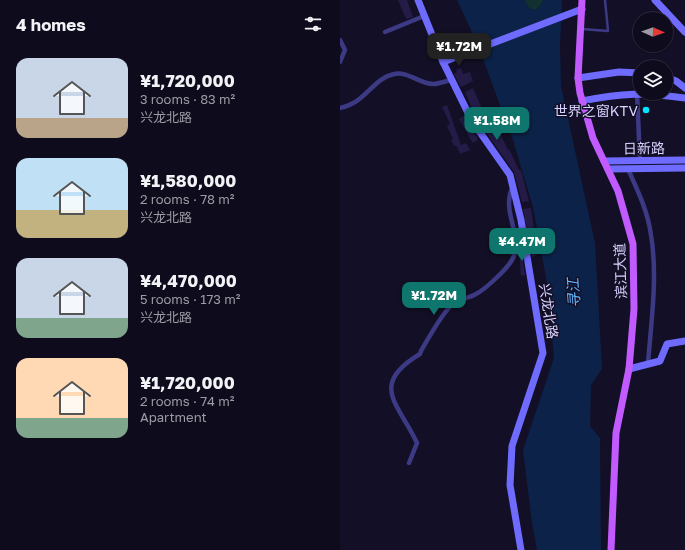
<!DOCTYPE html>
<meta charset="utf-8">
<style>
body{margin:0;font-family:"Golos Text","Noto Sans SC",sans-serif;background:#171425;color:#f1f3f6;height:100vh;display:flex;flex-direction:column;font-size:15px;white-space:nowrap}
*{box-sizing:border-box;margin:0}
p{font-size:13px;color:#9b9ba3}
.icon{flex:none;width:22px;height:22px;fill:none;stroke:currentColor;stroke-width:2;stroke-linecap:round;stroke-linejoin:round}
.map{position:relative;flex:1;overflow:hidden}
.drawer{display:flex;flex-direction:column;background:#0e0b1c;width:340px}
.drawer>*{flex:none}
.needle{width:26px;rotate:92deg}
.controls{position:absolute;left:293px;top:12px;display:grid;gap:8px}
.controls a{display:grid;place-items:center;width:40px;height:40px;border-radius:50%;background:#0e0b1c;box-shadow:0 1px 3px #0004,0 0 0 1px #2e2b3b;font-size:20px}
.price{position:absolute;translate:-50% -34px;padding:0 9px;border-radius:8px;background:#0f766e;color:#fff;font-size:13px;line-height:26px;filter:drop-shadow(0 1px 2px #0008)}
.price::after{content:'';position:absolute;left:50%;top:24px;width:12px;height:9px;margin-left:-6px;background:inherit;clip-path:polygon(0 0,100% 0,50% 100%)}
.price.current{background:#222;color:#fff}
ul{padding:0;list-style:none}
li{display:flex;align-items:center;gap:12px;height:100px;padding:0 16px}
li span{display:grid;place-items:center;flex:none;width:112px;height:80px;border-radius:12px;color:#555}
li>.icon{margin-inline-start:auto}
span .icon{width:48px;height:48px;fill:#fffc;stroke-width:1}
li b{font-size:17px}
h2{display:flex;justify-content:space-between;align-items:center;height:48px;padding:0 16px;font-size:17px}
main{display:flex;flex:1;min-height:0}
.map>svg:first-child{display:block}
.green{fill:#12302f}
.water{fill:#0c2248}
.building{fill:#241b47}
.lines{fill:none;stroke-linecap:round;stroke-linejoin:round}
.lane{stroke:#3d3a85;stroke-width:2.5}
.street{stroke:#3d3a85;stroke-width:4.5}
.secondary{stroke:#6f6bff;stroke-width:7}
.primary{stroke:#c25bff;stroke-width:7}
.poi-dot{fill:#00e5ff;stroke:#130f26;stroke-width:1.5}
.labels{text-anchor:middle;dominant-baseline:central;stroke-width:3;stroke-linejoin:round;paint-order:stroke}
.poi-label{font-size:14px;fill:#d9d4ff;stroke:#130f26;text-anchor:end}
.street-label{font-size:14px;fill:#d9d4ff;stroke:#130f26}
.water-label{font-size:15px;font-style:italic;fill:#62b6ff;stroke:#130f26}
</style>
<main>
<section class="drawer">
<h2>4 homes<svg class="icon" aria-label="filters" viewBox="0 0 24 24"><path d="M4 7h16M4 17h16"/><circle cx="9" cy="7" r="2"/><circle cx="15" cy="17" r="2"/></svg></h2>
<ul>
<li><span style="background:linear-gradient(#c9d6e8 75%,#b9a48a 0)"><svg class="icon" aria-label="home" viewBox="0 0 24 24"><path d="M3 11l9-7 9 7M6 9v11h12V9"/></svg></span><div><b>¥1,720,000</b><p>3 rooms · 83 m²</p><p>兴龙北路</p></div></li>
<li><span style="background:linear-gradient(#bfe0f5 65%,#c2b280 0)"><svg class="icon" aria-label="home" viewBox="0 0 24 24"><path d="M3 11l9-7 9 7M6 9v11h12V9"/></svg></span><div><b>¥1,580,000</b><p>2 rooms · 78 m²</p><p>兴龙北路</p></div></li>
<li><span style="background:linear-gradient(#c9d6e8 75%,#7fa58c 0)"><svg class="icon" aria-label="home" viewBox="0 0 24 24"><path d="M3 11l9-7 9 7M6 9v11h12V9"/></svg></span><div><b>¥4,470,000</b><p>5 rooms · 173 m²</p><p>兴龙北路</p></div></li>
<li><span style="background:linear-gradient(#ffd9b3 75%,#7fa58c 0)"><svg class="icon" aria-label="home" viewBox="0 0 24 24"><path d="M3 11l9-7 9 7M6 9v11h12V9"/></svg></span><div><b>¥1,720,000</b><p>2 rooms · 74 m²</p><p>Apartment</p></div></li>
</ul>
</section>
<div class="map">
<svg width="345" height="550" viewBox="0 0 345 550">
<rect width="100%" height="100%" fill="#130f26"/>
<!-- green -->
<polygon class="green" points="184,0 204,0 198,9 193,10 188,7"/>
<!-- water -->
<polygon class="water" points="117,0 184,0 188,7 193,10 198,9 204,0 222,0 220,46 221,86 255,243 262,369 251,385 250,426 260,438 261,550 197,550 192,523 183,450 214,358 207,283 193,207 172,137 137,43"/>
<!-- building -->
<g class="building">
<polygon points="58,0 67,0 73,17 66,19"/>
<polygon points="121,68 123,74 130,72 133,81 121,87 114,74 117,72 116,70"/>
<polygon points="133,88 147,120 152,117 168,150 169,149 179,170 181,170 189,201 182,202 174,172 136,118 125,92"/>
<polygon points="107,105 121,145 126,143 130,150 120,154 116,145 114,146 111,140 113,139 107,126 110,124 102,107"/>
<polygon points="124,116 138,139 135,142 132,142 119,119"/>
<polygon points="191,208 196,242 193,242 196,256 192,257 183,209"/>
<polygon points="180,242 185,275 181,276 179,251"/>
</g>
<g class="lines">
<!-- lane -->
<polyline class="lane" points="242,29 268,31 265,0"/>
<!-- street -->
<g class="street">
<polyline points="45,32 84,16"/>
<polyline points="0,40 5,50 0,62"/>
<polyline points="297,93 300,161"/>
<path d="M0 108C26 103 33 78 54 74 68 71 80 84 93 84 99 84 106 81 111 80"/>
<path d="M288 169C298 191 308 212 311 235 318 277 311 322 308 364"/>
<path d="M69 463 77 443C59 404 28 385 80 354L81 351C88 339 103 311 114 303 120 299 129 298 136 294 146 289 169 267 173 258 184 235 160 212 173 186"/>
</g>
<!-- secondary -->
<g class="secondary">
<polyline points="78,0 103,62 132,121 170,175 181,220 203,353 172,446 170,485 181,550"/>
<polyline points="315,0 345,32"/>
<polyline points="103,62 242,9"/>
<polyline points="326,77 336,81 345,88"/>
<polyline points="238,78 279,72 300,73"/>
<path d="M242 101C282 93 305 92 345 98"/>
<polyline points="264,161 345,160"/>
<polyline points="268,169 345,168"/>
<polyline points="289,369 320,361 327,344 345,341"/>
</g>
<!-- primary -->
<polyline class="primary" points="242,0 238,78 240,93 253,138 278,191 293,244 294,309 289,369 276,433 271,550"/>
</g>
<!-- markers -->
<circle class="poi-dot" cx="306" cy="110" r="4"/>
<g class="labels">
<!-- poi labels -->
<g class="poi-label">
<text x="298" y="110">世界之窗KTV</text>
</g>
<!-- street labels -->
<g class="street-label">
<text transform="translate(304 148) rotate(-1)">日新路</text>
<text transform="translate(280 271) rotate(-92)">滨江大道</text>
<text transform="translate(209 311) rotate(81)">兴龙北路</text>
</g>
<!-- water labels -->
<g class="water-label">
<text transform="translate(233 293) rotate(-94)">寻江</text>
</g>
</g>
</svg>
<div class="controls">
<a><svg class="needle" viewBox="-14 -14 28 28"><path d="M0-13l5 13h-10z" fill="#e53935"/><path d="M0 13l5-13h-10z" fill="#9b9ba3"/></svg></a>
<a><svg class="icon" aria-label="layers" viewBox="0 0 24 24"><path d="M12 4l9 5-9 5-9-5zM3 14l9 5 9-5"/></svg></a>
</div>
<b class="price current" style="left:119px;top:67px">¥1.72M</b>
<b class="price" style="left:157px;top:141px">¥1.58M</b>
<b class="price" style="left:182px;top:262px">¥4.47M</b>
<b class="price" style="left:94px;top:316px">¥1.72M</b>
</div>
</main>
